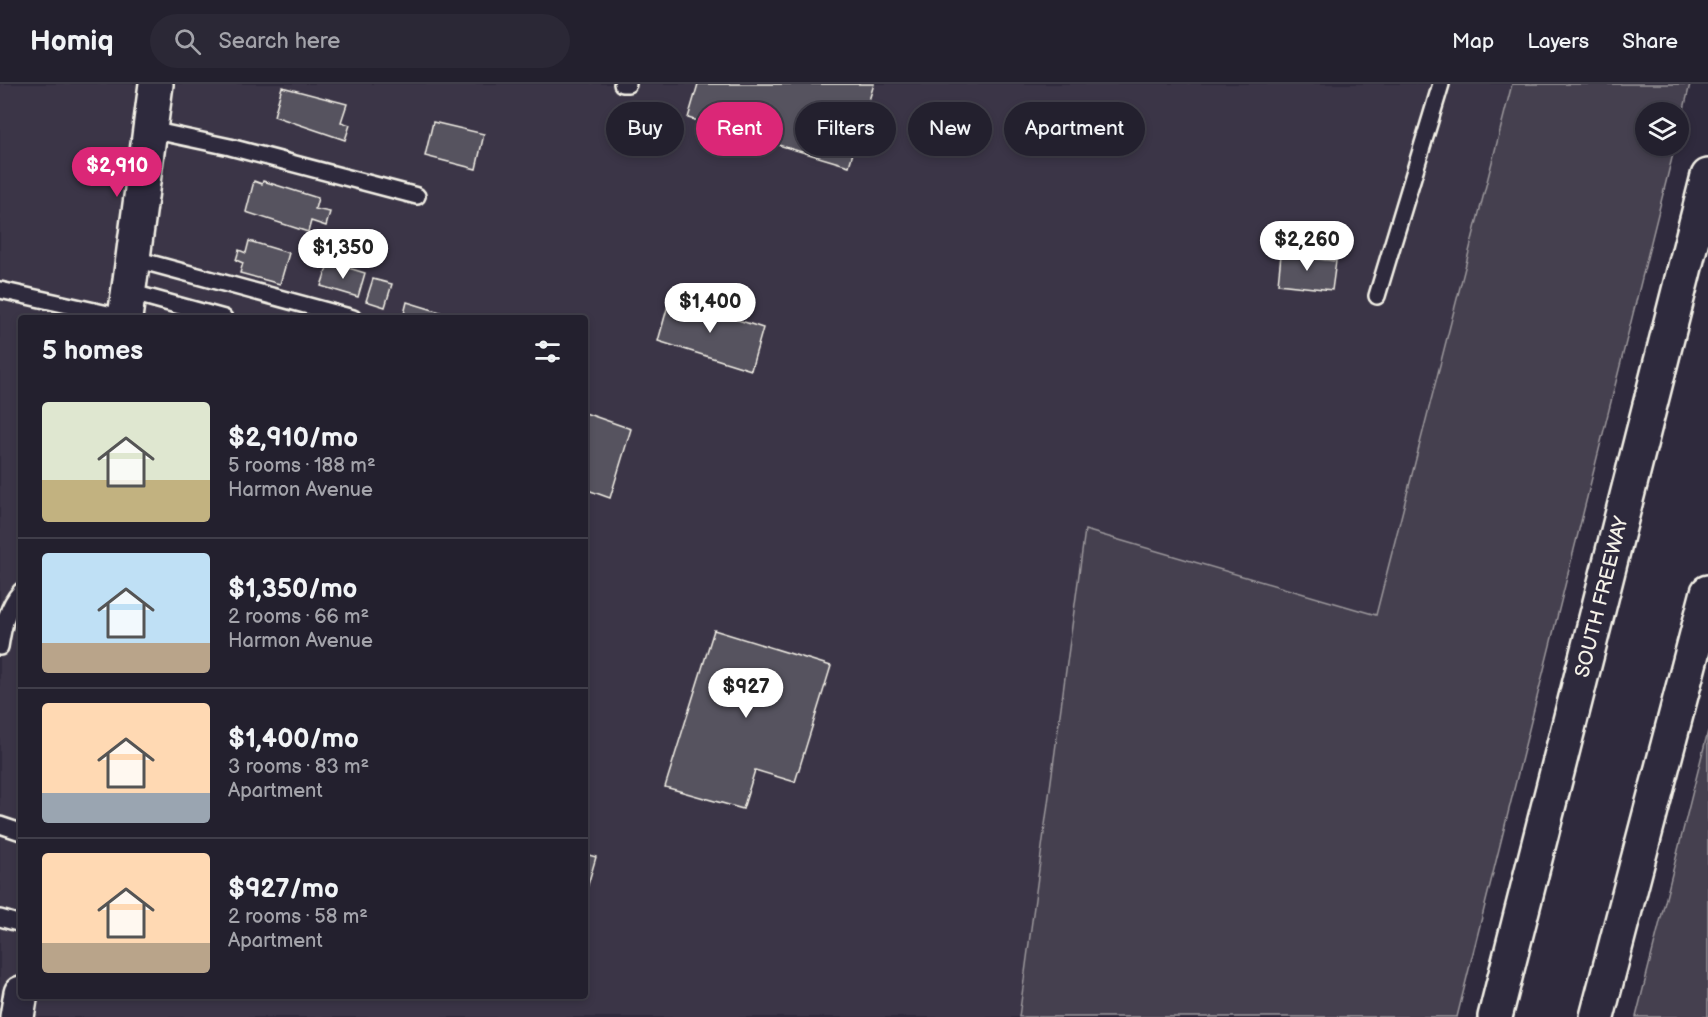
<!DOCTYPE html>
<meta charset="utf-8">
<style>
body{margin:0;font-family:"Balsamiq Sans",sans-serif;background:#2b2836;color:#f1f3f6;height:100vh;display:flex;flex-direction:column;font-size:22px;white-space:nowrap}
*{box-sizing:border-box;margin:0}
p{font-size:20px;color:#a3a3aa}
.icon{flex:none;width:33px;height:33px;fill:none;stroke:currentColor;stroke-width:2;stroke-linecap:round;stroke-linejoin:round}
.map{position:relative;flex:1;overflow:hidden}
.panel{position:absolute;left:18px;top:231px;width:570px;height:684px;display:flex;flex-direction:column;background:#23202e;border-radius:6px;box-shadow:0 3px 9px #0003,0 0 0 2px #403e4a}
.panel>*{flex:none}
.top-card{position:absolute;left:606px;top:18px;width:570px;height:54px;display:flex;gap:12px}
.fabs{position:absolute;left:1635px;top:18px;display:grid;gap:12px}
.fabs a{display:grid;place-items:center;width:54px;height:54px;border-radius:50%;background:#23202e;box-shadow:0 3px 9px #0003,0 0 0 2px #403e4a;font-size:30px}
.price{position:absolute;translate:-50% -51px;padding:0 14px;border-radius:21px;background:#fff;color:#222;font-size:20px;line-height:39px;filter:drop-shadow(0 2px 3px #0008)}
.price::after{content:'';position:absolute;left:50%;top:36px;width:18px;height:14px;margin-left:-9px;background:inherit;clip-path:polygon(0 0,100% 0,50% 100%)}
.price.on{background:#db2777;color:#fff}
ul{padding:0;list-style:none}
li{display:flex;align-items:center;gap:18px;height:150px;padding:0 24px}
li+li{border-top:2px solid #403e4a}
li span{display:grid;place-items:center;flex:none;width:168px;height:120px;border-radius:6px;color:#555}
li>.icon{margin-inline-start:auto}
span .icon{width:72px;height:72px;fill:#fffc;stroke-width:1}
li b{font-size:26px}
h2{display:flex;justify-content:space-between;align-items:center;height:72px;padding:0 24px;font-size:26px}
.tag{padding:0 21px;border-radius:27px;background:#23202e;box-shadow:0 3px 9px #0003,0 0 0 2px #403e4a;font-size:21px;line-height:54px}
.tag.on{background:#db2777;color:#fff}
header{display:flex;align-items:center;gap:36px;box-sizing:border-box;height:84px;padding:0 30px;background:#23202e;border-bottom:2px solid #403e4a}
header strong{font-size:28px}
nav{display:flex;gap:33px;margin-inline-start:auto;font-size:21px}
.search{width:420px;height:54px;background:#2b2836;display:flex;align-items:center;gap:15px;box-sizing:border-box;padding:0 21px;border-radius:33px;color:#a3a3aa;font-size:22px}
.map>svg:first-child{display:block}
.built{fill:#3b3647;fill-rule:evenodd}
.green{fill:#454050;stroke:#9c989c;stroke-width:1.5}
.building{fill:#56525f;stroke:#f4f1e8;stroke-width:1.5}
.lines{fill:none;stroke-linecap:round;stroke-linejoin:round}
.service-casing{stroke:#f4f1e8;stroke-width:20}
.secondary-casing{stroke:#f4f1e8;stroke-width:38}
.motorway-casing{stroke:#f4f1e8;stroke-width:38}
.service{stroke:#2f2a3d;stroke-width:15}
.secondary{stroke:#2f2a3d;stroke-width:33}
.motorway{stroke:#2f2a3d;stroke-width:33}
.labels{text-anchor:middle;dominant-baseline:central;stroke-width:5;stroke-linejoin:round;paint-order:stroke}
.street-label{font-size:20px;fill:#f4f1e8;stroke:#2f2a3d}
</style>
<header>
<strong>Homiq</strong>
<div class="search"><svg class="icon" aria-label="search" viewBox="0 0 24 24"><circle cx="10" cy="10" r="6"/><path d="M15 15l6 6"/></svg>Search here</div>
<nav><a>Map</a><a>Layers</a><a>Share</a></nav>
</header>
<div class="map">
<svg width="1708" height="933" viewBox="0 0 1708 933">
<rect width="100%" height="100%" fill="#2f2a3d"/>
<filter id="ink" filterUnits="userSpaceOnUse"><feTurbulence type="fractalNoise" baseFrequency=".0167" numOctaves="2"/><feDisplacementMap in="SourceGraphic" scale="12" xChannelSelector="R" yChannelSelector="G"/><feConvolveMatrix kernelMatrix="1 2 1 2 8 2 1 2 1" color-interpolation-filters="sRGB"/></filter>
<g filter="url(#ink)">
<!-- built -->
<path class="built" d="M0 0H1512L1376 532 1085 446 1019 933H0ZM21 234H585V912H21Z"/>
<!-- green -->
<g class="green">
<polygon points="1512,0 1690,0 1679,46 1678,28 1646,28 1646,62 1675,62 1457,933 1019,933 1085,446 1376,531"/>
<polygon points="1708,647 1708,933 1636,933"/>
</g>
<!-- building -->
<g class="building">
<polygon points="698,0 874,0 849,82 688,34"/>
<polygon points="282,3 347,20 341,38 350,41 345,56 274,32"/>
<polygon points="433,38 484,50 476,85 425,72"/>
<polygon points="254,97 262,100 263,97 318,114 315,125 330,128 326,142 311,137 308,148 246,128"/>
<polygon points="249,157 289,169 280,200 240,189 243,179 236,176 239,166 246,169"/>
<polygon points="1281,171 1336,177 1332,206 1278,200"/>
<polygon points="329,178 365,189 358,213 321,202"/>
<polygon points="373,195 392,200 385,223 366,217"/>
<polygon points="670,214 763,244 751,286 658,257"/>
<polygon points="407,218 440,228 439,234 403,234"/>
<polygon points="585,329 631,345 610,414 585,405"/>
<polygon points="714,546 831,582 795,698 755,686 743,725 665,703"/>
<polygon points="585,770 596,773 585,811"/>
</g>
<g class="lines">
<!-- service casing -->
<g class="service-casing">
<g id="service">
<polyline points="622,0 628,0"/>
<polyline points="151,46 230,63 417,112"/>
<polyline points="135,175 353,234"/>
<polyline points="0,206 126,234"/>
<polyline points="129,208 224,234"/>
<polyline points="1377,212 1441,0"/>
<path d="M0 563C3 543 7 522 21 507"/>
<polyline points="0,741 21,748"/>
<polyline points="0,834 21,840"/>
</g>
</g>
<!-- secondary casing -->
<g class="secondary-casing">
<g id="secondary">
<polyline points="125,234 156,0"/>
<polyline points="17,933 21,909"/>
</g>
</g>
<!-- motorway casing -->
<g class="motorway-casing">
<g id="motorway">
<polyline points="1495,933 1708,92"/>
<polyline points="1597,933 1708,508"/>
</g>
</g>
<!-- service -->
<use href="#service" class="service"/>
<!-- secondary -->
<use href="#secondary" class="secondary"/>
<!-- motorway -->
<use href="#motorway" class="motorway"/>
</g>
</g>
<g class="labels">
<!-- street labels -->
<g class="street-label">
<text transform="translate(1602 513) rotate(-76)">SOUTH FREEWAY</text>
</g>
</g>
</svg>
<div class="fabs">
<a><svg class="icon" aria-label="layers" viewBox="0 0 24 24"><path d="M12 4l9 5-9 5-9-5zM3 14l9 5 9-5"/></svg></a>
</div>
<b class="price on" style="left:117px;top:114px">$2,910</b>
<b class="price" style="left:1307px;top:188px">$2,260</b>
<b class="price" style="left:343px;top:196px">$1,350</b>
<b class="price" style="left:710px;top:250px">$1,400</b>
<b class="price" style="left:746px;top:635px">$927</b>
<div class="top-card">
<a class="tag">Buy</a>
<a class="tag on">Rent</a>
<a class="tag">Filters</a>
<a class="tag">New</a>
<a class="tag">Apartment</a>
</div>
<section class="panel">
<h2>5 homes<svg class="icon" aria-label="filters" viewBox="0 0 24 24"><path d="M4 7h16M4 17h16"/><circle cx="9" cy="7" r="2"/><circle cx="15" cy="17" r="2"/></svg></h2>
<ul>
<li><span style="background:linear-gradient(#dfe7d0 65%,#c2b280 0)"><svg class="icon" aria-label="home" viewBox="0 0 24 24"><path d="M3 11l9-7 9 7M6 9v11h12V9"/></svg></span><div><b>$2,910/mo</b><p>5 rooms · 188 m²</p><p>Harmon Avenue</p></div></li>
<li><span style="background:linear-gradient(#bfe0f5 75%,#b9a48a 0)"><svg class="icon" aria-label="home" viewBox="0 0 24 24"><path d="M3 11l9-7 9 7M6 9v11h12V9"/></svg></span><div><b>$1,350/mo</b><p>2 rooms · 66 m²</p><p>Harmon Avenue</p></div></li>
<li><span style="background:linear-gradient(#ffd9b3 75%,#9aa5b1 0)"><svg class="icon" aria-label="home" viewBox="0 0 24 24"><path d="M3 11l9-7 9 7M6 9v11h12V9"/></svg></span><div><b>$1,400/mo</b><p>3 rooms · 83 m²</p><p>Apartment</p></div></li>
<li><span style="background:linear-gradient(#ffd9b3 75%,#b9a48a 0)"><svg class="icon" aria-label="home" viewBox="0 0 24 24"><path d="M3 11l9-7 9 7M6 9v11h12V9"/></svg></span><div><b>$927/mo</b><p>2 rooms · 58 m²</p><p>Apartment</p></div></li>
</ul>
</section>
</div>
